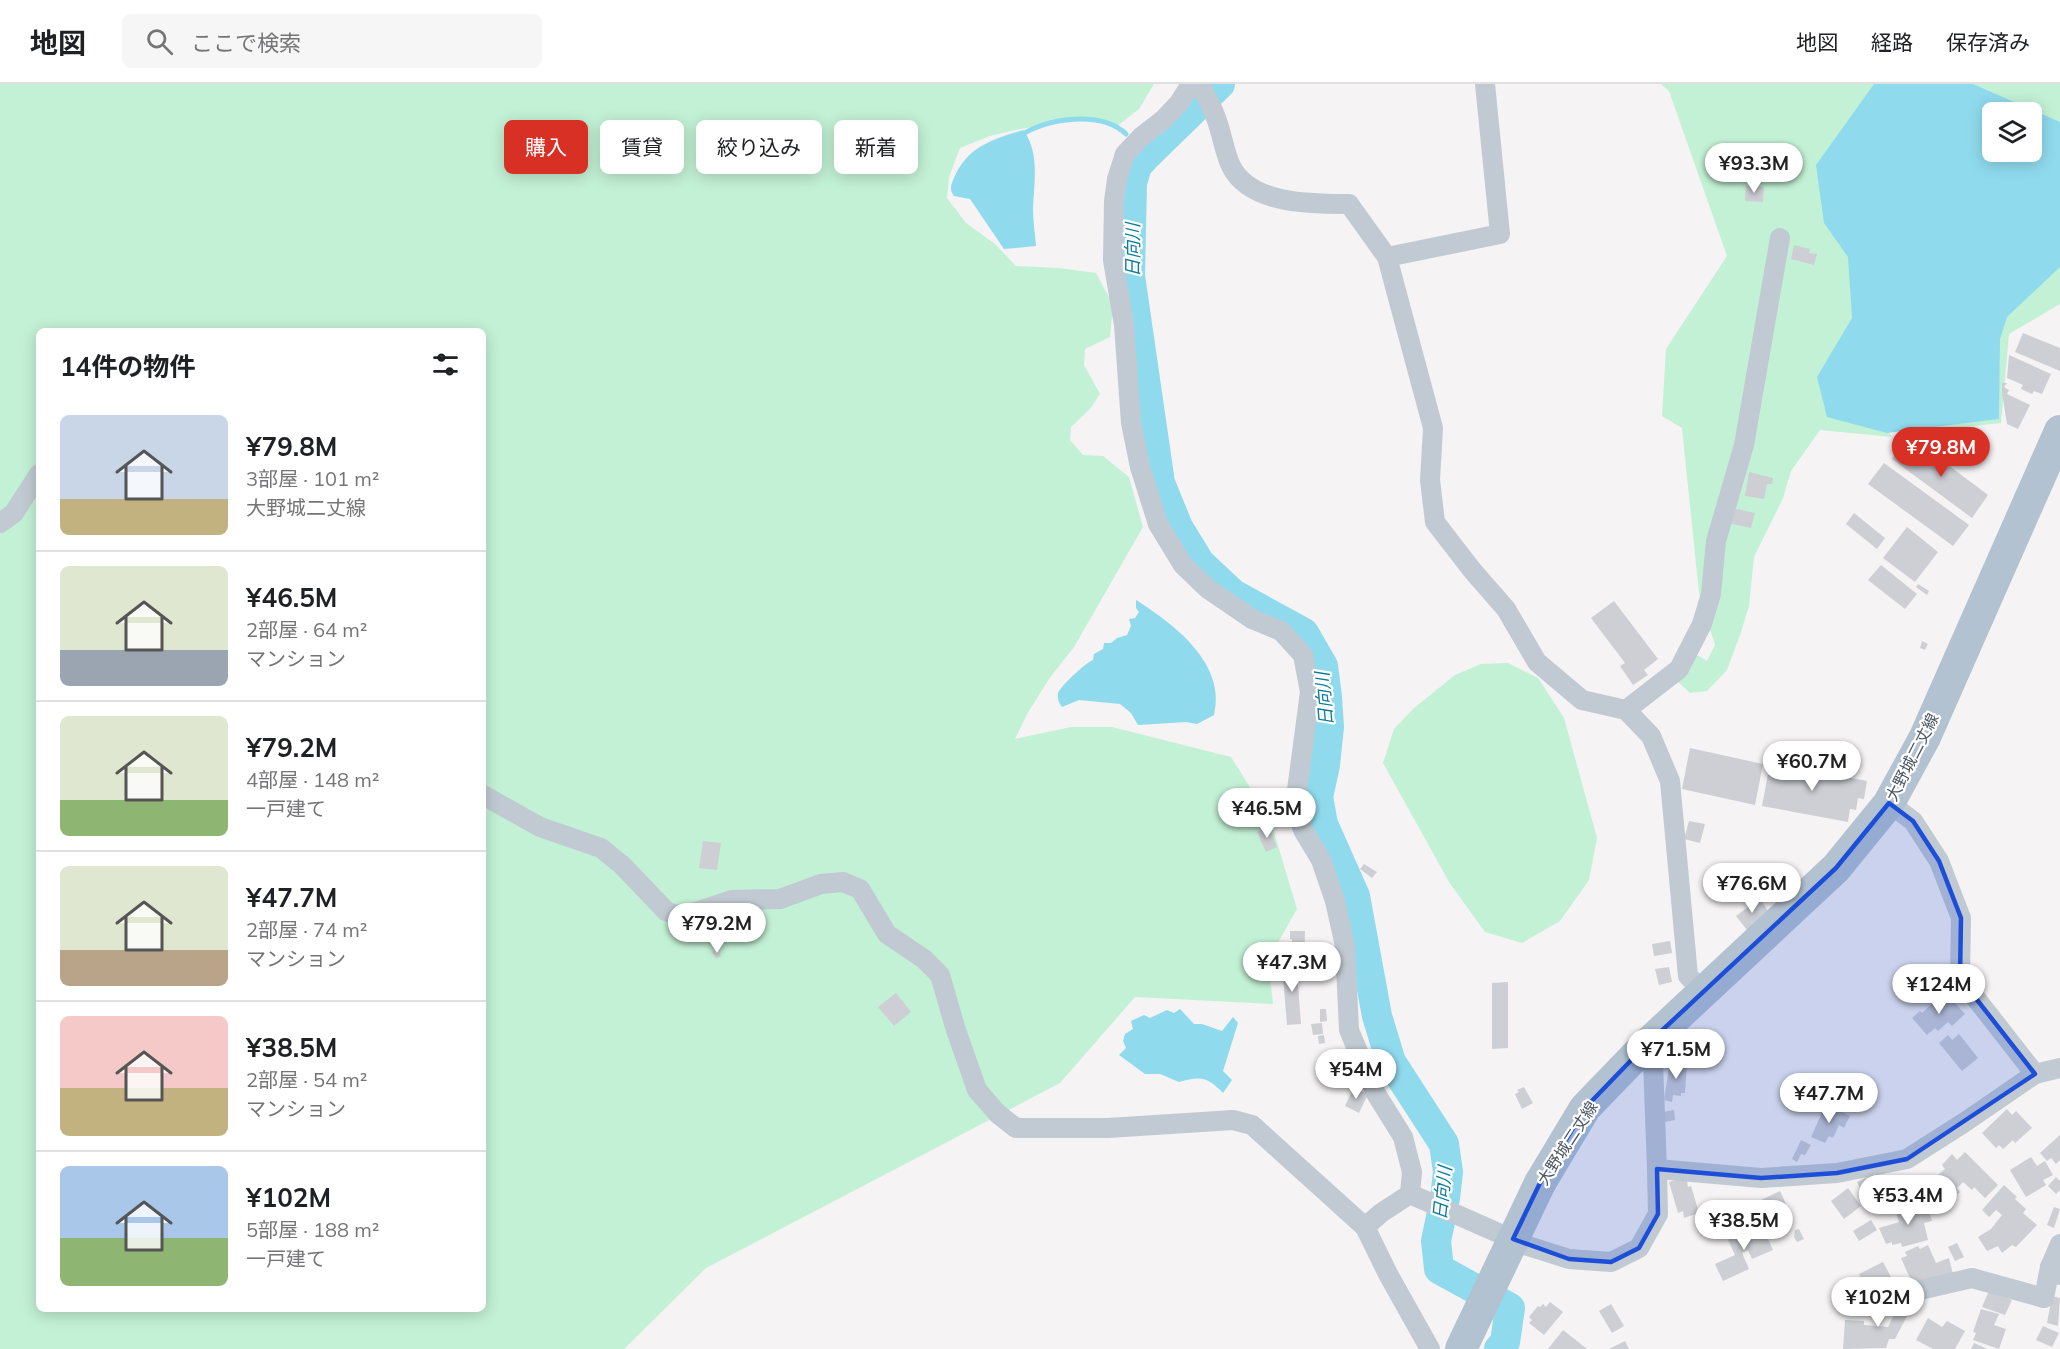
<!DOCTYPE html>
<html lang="ja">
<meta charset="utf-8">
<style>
body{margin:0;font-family:Mulish,"Noto Sans JP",sans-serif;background:#f6f6f6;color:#202124;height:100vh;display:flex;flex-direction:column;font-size:22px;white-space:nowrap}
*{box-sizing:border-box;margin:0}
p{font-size:20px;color:#757577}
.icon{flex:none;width:33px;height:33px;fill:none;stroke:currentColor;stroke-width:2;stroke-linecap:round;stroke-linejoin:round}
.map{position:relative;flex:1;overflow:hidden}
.sheet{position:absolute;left:36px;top:244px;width:450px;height:984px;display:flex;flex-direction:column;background:#fff;border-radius:9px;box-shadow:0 3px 15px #0003}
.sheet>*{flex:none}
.top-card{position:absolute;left:504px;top:36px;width:570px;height:54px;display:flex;gap:12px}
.fabs{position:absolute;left:1982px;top:18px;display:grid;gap:12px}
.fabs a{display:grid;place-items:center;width:60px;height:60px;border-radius:9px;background:#fff;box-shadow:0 3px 15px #0003;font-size:30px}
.price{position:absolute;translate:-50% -51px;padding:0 14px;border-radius:21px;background:#fff;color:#222;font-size:20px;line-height:39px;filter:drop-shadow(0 2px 3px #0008)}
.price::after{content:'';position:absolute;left:50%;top:36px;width:18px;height:14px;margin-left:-9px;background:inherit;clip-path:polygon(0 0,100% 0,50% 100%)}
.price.on{background:#d93025;color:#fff}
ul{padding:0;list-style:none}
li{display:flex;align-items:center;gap:18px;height:150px;padding:0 24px}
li+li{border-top:2px solid #e0e0e0}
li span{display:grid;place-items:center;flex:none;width:168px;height:120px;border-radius:9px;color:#555}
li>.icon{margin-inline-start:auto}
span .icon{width:72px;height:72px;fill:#fffc;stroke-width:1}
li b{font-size:26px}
h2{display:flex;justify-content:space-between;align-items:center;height:72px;padding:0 24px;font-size:26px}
.pill{padding:0 21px;border-radius:9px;background:#fff;box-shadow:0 3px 15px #0003;font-size:21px;line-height:54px}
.pill.on{background:#d93025;color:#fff}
header{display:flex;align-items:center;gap:36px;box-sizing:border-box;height:84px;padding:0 30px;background:#fff;border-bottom:2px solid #e0e0e0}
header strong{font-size:28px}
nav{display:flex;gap:33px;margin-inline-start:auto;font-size:21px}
.search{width:420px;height:54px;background:#f6f6f6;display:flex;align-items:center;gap:15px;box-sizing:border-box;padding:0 21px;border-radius:9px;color:#757577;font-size:22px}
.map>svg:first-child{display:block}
.green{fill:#c3f1d5;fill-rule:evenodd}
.water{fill:#90daee;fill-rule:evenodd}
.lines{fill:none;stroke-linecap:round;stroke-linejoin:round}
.stream{stroke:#90daee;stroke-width:5}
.river{stroke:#90daee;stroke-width:30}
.building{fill:#cdcfd5}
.street{stroke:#c1cad2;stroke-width:20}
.primary{stroke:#b3c2d1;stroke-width:32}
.primary-bridge{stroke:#b3c2d1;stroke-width:32}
.marked{fill:#1d4ed8;fill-opacity:0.2;stroke:#1d4ed8;stroke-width:4.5;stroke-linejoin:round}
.labels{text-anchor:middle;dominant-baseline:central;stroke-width:4.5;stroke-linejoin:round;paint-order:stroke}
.street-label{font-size:16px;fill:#4a5661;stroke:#fff}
.water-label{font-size:18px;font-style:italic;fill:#0c7c9b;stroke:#fff}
</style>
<header>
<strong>地図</strong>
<div class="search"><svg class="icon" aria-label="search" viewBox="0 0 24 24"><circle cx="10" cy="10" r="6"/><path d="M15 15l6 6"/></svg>ここで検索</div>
<nav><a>地図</a><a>経路</a><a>保存済み</a></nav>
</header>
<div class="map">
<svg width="2060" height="1265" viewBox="0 0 2060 1265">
<rect width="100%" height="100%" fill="#f5f3f3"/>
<!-- green -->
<g class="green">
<path d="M0 0H1154L1139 25 1117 42 1094 35 1051 40 1015 46 990 52 960 64 949 93 947 114 966 139 995 160 1016 182 1059 184 1096 189 1113 221 1110 253 1085 265 1084 281 1100 310 1090 325 1071 343 1070 356 1083 371 1103 372 1129 393 1143 443 1074 563 1049 595 1027 630 1015 655 1071 643H1112L1231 673 1270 735 1297 825 1268 876 1273 920 1135 913 1060 999 706 1184 624 1265H0ZM39 248H483V1226H39Z"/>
<polygon points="1661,0 1879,0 1851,175 1879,340 1893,353 1820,346 1791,387 1783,414 1754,473 1749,522 1740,551 1727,586 1707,607 1690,609 1676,596 1680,572 1699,572 1707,577 1715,561 1699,509 1682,344 1662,332 1666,265 1727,172 1669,7"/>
<polygon points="1943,0 2060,0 2060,46 2031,28"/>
<polygon points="2060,174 2060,220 2009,250 2001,339 1910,349 1909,336"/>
<polygon points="1508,579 1538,594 1564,634 1597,754 1589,796 1560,837 1522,859 1485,848 1449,798 1383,679 1394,645 1413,625 1455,591 1481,580"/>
</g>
<!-- water -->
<g class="water">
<path d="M1874 0H1973L2060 38V183L2007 233 2000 255 1999 335 1887 349 1827 333 1817 293 1852 234 1848 173 1824 139 1816 81ZM2031 28V68H1992V28Z"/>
<path d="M1023 46C1040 67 1034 100 1033 124 1033 137 1035 150 1036 162L1004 165 970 115 954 112C949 105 951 101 954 94 968 62 992 56 1023 46Z"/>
<path d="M1136 516C1174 540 1227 580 1214 631L1197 640 1186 638 1138 641 1131 629 1120 620 1079 616 1062 623C1059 619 1057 615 1058 609 1061 602 1085 579 1093 576L1094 570 1103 565 1104 559H1111L1117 554 1127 551 1131 542 1129 535 1135 534 1139 528 1136 524Z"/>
<path d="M1180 925 1194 940H1202L1222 947 1233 933 1238 939 1223 987 1232 996 1223 1009C1207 993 1201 992 1179 998L1160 990H1145L1119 971 1126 964 1123 957 1125 950 1133 945 1131 937 1144 931 1150 934 1167 926 1174 929Z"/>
</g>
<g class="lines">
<!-- stream -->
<path class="stream" d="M1020 52C1046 34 1101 26 1126 50"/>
<!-- river -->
<polyline class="river" points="1220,0 1146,72 1137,82 1132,99 1130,192 1160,399 1178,443 1200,479 1233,510 1304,549 1323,582 1327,613 1329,643 1325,681 1318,713 1323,740 1355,812 1377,932 1391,978 1444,1060 1448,1088 1445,1114 1436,1157 1439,1185 1510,1224 1505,1258 1499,1265"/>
</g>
<!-- building -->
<g class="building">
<polygon points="1746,102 1764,103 1763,118 1745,117"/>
<polygon points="1794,161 1810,165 1809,169 1817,170 1814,181 1791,175"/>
<polygon points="2023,249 2060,264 2060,287 2015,268"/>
<polygon points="2009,271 2051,290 2042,310 2034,307 2032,310 2021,305 2023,301 2007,294"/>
<polygon points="2002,299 2007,299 2004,303 2009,306 2007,310 2030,321 2018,345 2007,340 2002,309"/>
<polygon points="1915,356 1988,411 1972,434 1892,375 1901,362 1907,367"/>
<polygon points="1884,379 1969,441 1953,462 1868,400"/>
<polygon points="1749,388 1773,394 1772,400 1767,400 1764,415 1745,412"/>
<polygon points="1732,424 1755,429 1751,444 1728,439"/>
<polygon points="1854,429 1885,454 1877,465 1846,440"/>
<polygon points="1907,443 1938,468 1915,498 1883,474"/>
<polygon points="1881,481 1917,510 1905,525 1868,496"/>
<polygon points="1918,500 1929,507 1927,511 1916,503"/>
<polygon points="1614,517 1658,575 1644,586 1648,591 1633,601 1620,582 1625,579 1591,534"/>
<polygon points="1922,557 1928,560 1925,566 1920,564"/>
<polygon points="1690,664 1763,680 1755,721 1682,705"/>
<polygon points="1770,679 1867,697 1864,715 1858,714 1856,726 1850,725 1848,738 1762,722"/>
<polygon points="1689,737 1705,740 1700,759 1684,755"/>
<polygon points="1269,743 1277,763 1266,768 1257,748"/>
<polygon points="703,757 721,759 717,786 699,784"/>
<polygon points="1364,780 1377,788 1372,794 1360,785"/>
<polygon points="1760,814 1768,827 1747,846 1736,832"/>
<polygon points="749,829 749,834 758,833 759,847 726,848 726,830"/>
<polygon points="696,837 705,843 701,849 692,843"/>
<polygon points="1290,847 1305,847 1304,876 1292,876 1292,855 1290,855"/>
<polygon points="1670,857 1672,869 1654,872 1652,860"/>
<polygon points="718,866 721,872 716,874 712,868"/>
<polygon points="1299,878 1300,888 1297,888 1301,940 1287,941 1282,879"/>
<polygon points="1669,883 1672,898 1659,901 1655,885"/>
<polygon points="1508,898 1508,964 1492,965 1492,899"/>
<polygon points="1945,908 1965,930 1952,942 1948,938 1938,947 1935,944 1927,951 1912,934 1920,927 1922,929"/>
<polygon points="896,909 911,928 894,942 878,923"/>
<polygon points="1320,925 1326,925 1327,937 1320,938"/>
<polygon points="1322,939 1323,950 1313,951 1311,940"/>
<polygon points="1959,950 1978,974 1962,987 1939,959 1948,951 1952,956"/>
<polygon points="1324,951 1325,959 1319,960 1318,952"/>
<polygon points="1672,961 1679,965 1673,974 1666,971"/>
<polygon points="1670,977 1687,980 1685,1009 1681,1009 1681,1012 1673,1011 1672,1018 1664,1016"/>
<polygon points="1354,1003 1368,1010 1359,1029 1345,1022"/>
<polygon points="1524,1003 1533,1019 1522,1025 1515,1010 1519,1008 1517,1006"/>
<polygon points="1826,1020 1850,1032 1844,1044 1839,1041 1833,1054 1829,1052 1825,1059 1811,1053"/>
<polygon points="2007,1025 2012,1031 2016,1027 2032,1044 2015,1059 2013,1056 2003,1065 1999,1061 1996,1064 1982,1049"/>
<polygon points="1674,1026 1675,1036 1665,1038 1663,1028"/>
<polygon points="2060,1051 2060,1076 2056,1080 2051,1074 2047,1077 2040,1069"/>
<polygon points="1801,1056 1811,1061 1805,1071 1801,1070 1797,1078 1792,1075"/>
<polygon points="1965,1068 1998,1101 1985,1114 1974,1103 1972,1106 1963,1098 1957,1104 1960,1108 1952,1116 1940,1102 1943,1098 1938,1091 1945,1085 1942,1081 1952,1070 1957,1076"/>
<polygon points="2031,1073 2037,1082 2045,1077 2053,1091 2043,1096 2046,1101 2026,1113 2010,1086"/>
<polygon points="1871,1091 1884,1116 1870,1123 1857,1098"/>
<polygon points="1686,1093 1688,1103 1691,1102 1699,1129 1684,1134 1683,1127 1678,1129 1669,1098"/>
<polygon points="2056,1093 2060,1097 2060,1106 2056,1110 2048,1102"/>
<polygon points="2004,1101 2017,1113 2015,1115 2026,1125 2023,1129 2037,1141 2016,1163 2012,1161 2002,1169 1998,1162 1987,1167 1978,1153 1991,1145 2002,1131 1996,1126 1989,1133 1982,1126"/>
<polygon points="1848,1104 1861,1122 1844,1135 1831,1117"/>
<polygon points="1780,1107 1786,1120 1767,1129 1761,1116"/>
<polygon points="1926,1117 1932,1137 1924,1139 1928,1156 1902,1163 1901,1159 1892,1161 1892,1158 1886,1160 1879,1144 1899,1138 1895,1125"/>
<polygon points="2054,1123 2060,1125 2054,1144 2047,1141"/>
<polygon points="1871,1136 1877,1146 1859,1157 1853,1147"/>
<polygon points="1761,1140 1773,1166 1752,1175 1748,1166 1742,1169 1749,1185 1723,1197 1715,1180 1735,1171 1728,1156 1736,1152 1734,1148 1741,1144 1743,1148"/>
<polygon points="1799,1145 1804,1155 1797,1158 1794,1153 1795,1146"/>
<polygon points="1957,1159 1964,1173 1955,1177 1948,1163"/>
<polygon points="1928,1161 1936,1179 1949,1174 1953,1190 1921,1198 1914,1197 1909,1192 1901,1174 1907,1172 1905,1168 1918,1162 1920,1165"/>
<polygon points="1883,1178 1891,1193 1865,1204 1859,1190"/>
<polygon points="1907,1204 1918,1211 1895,1255 1889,1255 1886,1264 1843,1265 1845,1236 1864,1237 1864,1241 1888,1243"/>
<polygon points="1989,1207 2012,1216 2005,1231 1982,1223"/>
<polygon points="1877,1209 1882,1225 1861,1232 1860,1230 1852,1232 1848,1219"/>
<polygon points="2052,1212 2060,1214 2058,1242 2047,1239"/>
<polygon points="1550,1218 1563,1228 1544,1251 1529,1239 1532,1236 1529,1233 1538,1222 1540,1223 1543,1220 1546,1223"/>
<polygon points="1611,1220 1624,1242 1612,1249 1599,1227"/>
<polygon points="1981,1225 1999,1230 1994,1241 2006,1245 1999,1265 1973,1256 1976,1249 1973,1248"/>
<polygon points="1928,1234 1942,1243 1947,1237 1965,1247 1955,1265 1933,1265 1916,1256"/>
<polygon points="2043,1242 2059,1249 2052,1263 2036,1256"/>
<polygon points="1563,1246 1587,1265 1548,1265"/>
<polygon points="1625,1257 1629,1265 1609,1265"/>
<polygon points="1974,1259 1987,1265 1971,1265"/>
</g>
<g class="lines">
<!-- street -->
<g class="street">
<polyline points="1191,0 1179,19 1163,36 1141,53 1125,70 1117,95 1114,117 1113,176 1124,241 1131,339 1140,383 1158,440 1183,481 1208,505 1252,535 1281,547 1303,571 1310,608 1295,721 1303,746 1321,776 1335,817 1345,862 1349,946 1375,1008 1403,1053 1412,1088 1410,1110"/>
<path d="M1200 0C1205 11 1212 22 1216 34 1222 49 1224 67 1231 82 1250 121 1313 120 1349 120L1387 173 1433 344 1430 396 1435 438 1472 486 1506 525 1537 578 1582 616 1626 626 1651 652 1670 697 1688 892 1704 908"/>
<polyline points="1387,173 1500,150 1485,0"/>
<polyline points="0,439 14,429 39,390"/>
<polyline points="1626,626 1679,585 1702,540 1711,510 1716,457 1744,361 1780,154"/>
<polyline points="483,711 540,743 601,764 622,781 666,827 681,833 732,816 780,815 821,800 843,798 860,805 887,850 924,875 940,891 955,943 977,1006 998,1030 1016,1044 1108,1044 1233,1036 1252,1041 1365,1143"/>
<polyline points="1889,719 1913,737 1939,777 1961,834 1960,894 2035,990"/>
<polyline points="1641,966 1653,978 1657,1085"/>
<polyline points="2060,1160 2050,1183 2060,1191"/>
<polyline points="1920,1206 1972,1194 2044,1214 2050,1183"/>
<polyline points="1430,1265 1388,1190 1365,1143 1381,1129 1410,1110 1528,1162 1569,1175 1611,1178 1639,1164 1658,1130 1657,1085 1761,1094 1837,1089 1907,1075 1965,1038 2035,990 2060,984"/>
</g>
<!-- primary -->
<polyline class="primary" points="1540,1099 1585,1024 1641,966 1836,784 1889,719 1925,653 2060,347"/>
<!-- primary-bridge -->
<polyline class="primary-bridge" points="1461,1265 1540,1099"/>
</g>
<!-- marked area -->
<path class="marked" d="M1889 719 1913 737 1939 777 1961 834 1960 894 2035 990 1907 1075 1837 1089 1761 1094 1657 1085 1658 1130 1639 1164 1611 1178 1569 1175 1513 1155 1540 1099 1585 1024 1641 966 1836 784Z"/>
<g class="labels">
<!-- street labels -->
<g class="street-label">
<text transform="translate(1912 673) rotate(-63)">大野城二丈線</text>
<text transform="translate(1567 1059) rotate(-57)">大野城二丈線</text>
</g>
<!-- water labels -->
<g class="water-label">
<text transform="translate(1132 166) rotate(-90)">日向川</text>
<text transform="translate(1324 615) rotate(-95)">日向川</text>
<text transform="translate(1442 1109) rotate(-84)">日向川</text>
</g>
</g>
</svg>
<div class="fabs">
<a><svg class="icon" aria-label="layers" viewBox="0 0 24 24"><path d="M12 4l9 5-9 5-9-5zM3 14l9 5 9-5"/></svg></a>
</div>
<b class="price" style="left:1754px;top:110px">¥93.3M</b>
<b class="price on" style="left:1941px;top:394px">¥79.8M</b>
<b class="price" style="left:1812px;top:708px">¥60.7M</b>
<b class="price" style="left:1267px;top:755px">¥46.5M</b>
<b class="price" style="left:1752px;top:830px">¥76.6M</b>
<b class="price" style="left:717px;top:870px">¥79.2M</b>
<b class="price" style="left:1292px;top:909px">¥47.3M</b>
<b class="price" style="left:1939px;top:931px">¥124M</b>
<b class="price" style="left:1676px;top:996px">¥71.5M</b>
<b class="price" style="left:1356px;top:1016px">¥54M</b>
<b class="price" style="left:1829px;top:1040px">¥47.7M</b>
<b class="price" style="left:1908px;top:1142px">¥53.4M</b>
<b class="price" style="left:1744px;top:1167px">¥38.5M</b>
<b class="price" style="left:1878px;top:1244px">¥102M</b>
<div class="top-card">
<a class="pill on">購入</a>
<a class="pill">賃貸</a>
<a class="pill">絞り込み</a>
<a class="pill">新着</a>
</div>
<section class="sheet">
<h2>14件の物件<svg class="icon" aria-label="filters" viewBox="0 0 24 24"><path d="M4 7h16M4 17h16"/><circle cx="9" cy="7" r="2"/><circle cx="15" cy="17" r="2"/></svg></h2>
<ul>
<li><span style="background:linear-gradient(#c9d6e8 70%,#c2b280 0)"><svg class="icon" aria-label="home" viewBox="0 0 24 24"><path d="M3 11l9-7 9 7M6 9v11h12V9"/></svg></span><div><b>¥79.8M</b><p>3部屋 · 101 m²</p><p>大野城二丈線</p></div></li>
<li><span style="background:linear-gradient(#dfe7d0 70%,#9aa5b1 0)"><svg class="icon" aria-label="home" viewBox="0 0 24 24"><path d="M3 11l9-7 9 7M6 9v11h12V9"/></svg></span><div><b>¥46.5M</b><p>2部屋 · 64 m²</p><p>マンション</p></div></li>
<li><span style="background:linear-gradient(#dfe7d0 70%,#8fb573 0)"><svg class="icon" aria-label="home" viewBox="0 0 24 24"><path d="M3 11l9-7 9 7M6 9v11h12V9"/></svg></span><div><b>¥79.2M</b><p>4部屋 · 148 m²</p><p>一戸建て</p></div></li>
<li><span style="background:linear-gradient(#dfe7d0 70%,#b9a48a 0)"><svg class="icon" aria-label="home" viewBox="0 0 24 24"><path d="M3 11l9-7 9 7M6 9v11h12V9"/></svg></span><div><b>¥47.7M</b><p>2部屋 · 74 m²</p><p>マンション</p></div></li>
<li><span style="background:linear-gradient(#f6c9c9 60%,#c2b280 0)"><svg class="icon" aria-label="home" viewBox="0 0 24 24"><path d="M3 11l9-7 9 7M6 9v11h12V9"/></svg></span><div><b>¥38.5M</b><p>2部屋 · 54 m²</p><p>マンション</p></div></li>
<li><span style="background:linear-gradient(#a9c7e8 60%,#8fb573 0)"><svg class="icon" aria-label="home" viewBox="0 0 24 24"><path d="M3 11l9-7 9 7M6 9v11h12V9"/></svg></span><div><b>¥102M</b><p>5部屋 · 188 m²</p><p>一戸建て</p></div></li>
</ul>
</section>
</div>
